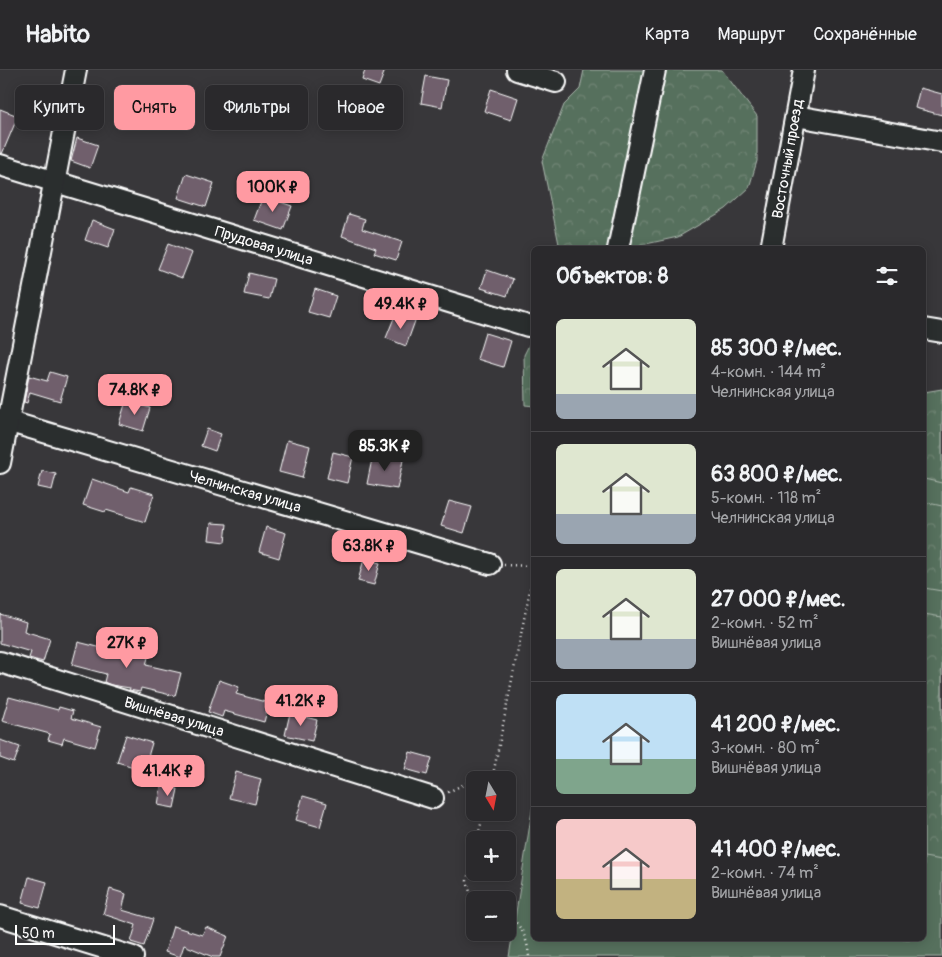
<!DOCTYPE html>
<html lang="ru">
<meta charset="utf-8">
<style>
body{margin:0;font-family:Pangolin,sans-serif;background:#323134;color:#f1f3f6;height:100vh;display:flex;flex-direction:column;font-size:19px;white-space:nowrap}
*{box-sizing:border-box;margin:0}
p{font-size:16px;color:#a5a6a9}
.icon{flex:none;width:28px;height:28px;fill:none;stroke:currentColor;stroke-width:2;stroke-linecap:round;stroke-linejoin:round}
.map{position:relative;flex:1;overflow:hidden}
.sheet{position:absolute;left:531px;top:176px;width:395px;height:695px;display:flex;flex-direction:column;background:#2a292c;border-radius:8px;box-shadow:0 2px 12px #0003,0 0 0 1px #464548}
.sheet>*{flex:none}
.banner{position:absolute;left:15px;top:15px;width:441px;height:45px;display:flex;gap:10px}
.needle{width:32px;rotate:170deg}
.tools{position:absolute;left:466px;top:701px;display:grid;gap:10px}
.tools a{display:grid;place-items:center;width:50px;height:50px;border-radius:8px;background:#2a292c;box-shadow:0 2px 12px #0003,0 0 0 1px #464548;font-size:25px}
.scale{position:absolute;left:15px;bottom:12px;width:100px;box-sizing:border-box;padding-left:5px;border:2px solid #fff;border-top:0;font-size:14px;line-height:18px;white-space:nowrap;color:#fff;-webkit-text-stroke:4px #2a2d2e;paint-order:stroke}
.price{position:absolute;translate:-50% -42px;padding:0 11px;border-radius:10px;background:#ff9aa2;color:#111;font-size:16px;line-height:32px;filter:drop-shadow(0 1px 2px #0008)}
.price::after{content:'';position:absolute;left:50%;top:30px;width:15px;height:11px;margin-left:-8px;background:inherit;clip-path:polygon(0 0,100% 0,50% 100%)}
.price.active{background:#222;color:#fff}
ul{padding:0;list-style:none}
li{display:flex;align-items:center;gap:15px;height:125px;padding:0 25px}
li+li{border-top:1px solid #464548}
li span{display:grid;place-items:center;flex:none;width:140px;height:100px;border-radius:8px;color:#555}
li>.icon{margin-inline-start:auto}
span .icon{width:60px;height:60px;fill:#fffc;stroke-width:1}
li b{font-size:21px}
h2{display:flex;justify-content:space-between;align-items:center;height:60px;padding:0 25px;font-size:21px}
.pill{padding:0 18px;border-radius:8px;background:#2a292c;box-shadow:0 2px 12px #0003,0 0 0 1px #464548;font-size:18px;line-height:45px}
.pill.active{background:#ff9aa2;color:#111}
header{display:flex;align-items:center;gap:30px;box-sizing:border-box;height:70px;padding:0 25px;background:#2a292c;border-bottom:1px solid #464548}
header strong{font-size:24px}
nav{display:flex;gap:28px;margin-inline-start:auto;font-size:18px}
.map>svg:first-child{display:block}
.green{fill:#57705d;stroke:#abb8ae}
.forest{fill:url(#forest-crowns);stroke:#abb8ae}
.building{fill:#6f5f6c;stroke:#fff}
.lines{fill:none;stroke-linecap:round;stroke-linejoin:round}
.minor-casing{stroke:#fff;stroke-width:24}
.path{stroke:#fff;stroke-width:2.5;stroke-dasharray:1 4;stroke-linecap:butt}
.minor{stroke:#2a2d2e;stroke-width:20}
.labels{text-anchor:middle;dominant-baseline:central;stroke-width:4.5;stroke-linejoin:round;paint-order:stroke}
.street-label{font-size:15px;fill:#fff;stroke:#2a2d2e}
</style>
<header>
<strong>Habito</strong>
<nav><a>Карта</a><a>Маршрут</a><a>Сохранённые</a></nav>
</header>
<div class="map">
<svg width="942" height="887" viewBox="0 0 942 887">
<defs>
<pattern id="forest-crowns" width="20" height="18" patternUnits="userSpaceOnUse" patternTransform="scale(1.25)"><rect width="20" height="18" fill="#57705d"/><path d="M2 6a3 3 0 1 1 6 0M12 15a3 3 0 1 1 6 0" fill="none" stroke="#708575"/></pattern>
</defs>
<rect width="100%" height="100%" fill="#38373a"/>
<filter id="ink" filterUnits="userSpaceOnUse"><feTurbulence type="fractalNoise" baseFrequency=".02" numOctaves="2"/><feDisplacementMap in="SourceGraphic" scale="10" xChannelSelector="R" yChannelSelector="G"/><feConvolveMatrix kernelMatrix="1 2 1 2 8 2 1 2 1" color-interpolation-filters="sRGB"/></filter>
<g filter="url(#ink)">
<!-- green -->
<polygon class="green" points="924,349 942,353 942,887 509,887 534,728 534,869 924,869"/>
<!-- forest -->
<g class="forest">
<polygon points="584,0 722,0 757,46 757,91 749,118 726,139 678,167 623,179 560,179 542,91 564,35 580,19"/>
<polygon points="534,265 534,336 525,335 524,285"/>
<polygon points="942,319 942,413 924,409 924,322"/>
<polygon points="924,432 942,436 942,521 924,518"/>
<polygon points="924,544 942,547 942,790 924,787"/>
</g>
<!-- building -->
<g class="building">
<polygon points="365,0 385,0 379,16 362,10"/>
<polygon points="426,6 447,10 442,37 421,33"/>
<polygon points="920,18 942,24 942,45 915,38"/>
<polygon points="491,19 518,28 511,50 484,41"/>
<polygon points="0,39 18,46 2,84 0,83"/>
<polygon points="77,68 98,75 90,98 71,91"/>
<polygon points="186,104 214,113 206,137 178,128"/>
<polygon points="263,126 292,136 283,160 254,150"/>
<polygon points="349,144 365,149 362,159 402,172 396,190 374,183 376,178 342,166"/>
<polygon points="92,150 115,159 108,178 85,170"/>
<polygon points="168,174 192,183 182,208 158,199"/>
<polygon points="487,200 513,209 507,226 481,218"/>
<polygon points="249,203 274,209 269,229 244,224"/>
<polygon points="315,219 336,226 329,248 308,242"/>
<polygon points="396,243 415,251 406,276 386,268"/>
<polygon points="485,263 511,271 503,297 477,289"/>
<polygon points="50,302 67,307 60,331 30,322 27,333 24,332 29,306 47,311"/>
<polygon points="126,331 150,338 143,361 119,354"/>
<polygon points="207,359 221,364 215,381 201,376"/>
<polygon points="287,370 310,376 302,408 279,402"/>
<polygon points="333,382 353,387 347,413 327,408"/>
<polygon points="373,384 403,390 397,419 367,414"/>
<polygon points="42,401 56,404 52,420 38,417"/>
<polygon points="92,409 129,422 131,417 154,424 145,452 106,440 105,442 83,435"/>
<polygon points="449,431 472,437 464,463 441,456"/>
<polygon points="211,453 227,454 225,472 209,470"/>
<polygon points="266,457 286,463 279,488 259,482"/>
<polygon points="364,489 380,493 374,515 358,511"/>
<polygon points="0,544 26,552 24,561 50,569 43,592 29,588 31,582 0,573"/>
<polygon points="78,572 110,580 111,579 137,585 139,578 150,580 146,595 181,603 175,626 141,618 140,622 129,620 130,618 111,615 104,612 106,604 72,595"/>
<polygon points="219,610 239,617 236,624 269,633 264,652 224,641 222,647 208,642"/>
<polygon points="9,627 58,640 59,637 73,641 71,648 101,657 95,677 64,668 62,674 48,670 50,664 2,651"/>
<polygon points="290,643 317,650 312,671 285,665"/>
<polygon points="126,665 152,673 144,700 117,692"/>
<polygon points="0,670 20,677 14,693 0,688"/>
<polygon points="410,682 432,688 427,705 405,699"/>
<polygon points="236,702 261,709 255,734 229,728"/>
<polygon points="161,716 178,719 174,738 158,735"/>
<polygon points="303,726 327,733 320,757 296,750"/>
<polygon points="29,807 47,812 40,838 22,833"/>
<polygon points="110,819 126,824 122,840 153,849 144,876 131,872 136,855 103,844"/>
<polygon points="173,856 202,865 206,857 228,866 220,887 213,887 184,875 180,887 165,882"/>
</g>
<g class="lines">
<!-- minor casing -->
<g class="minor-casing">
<g id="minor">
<polyline points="517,0 556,12"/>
<polyline points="796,46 942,72"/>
<polyline points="0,95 528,256"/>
<polyline points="618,179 655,0"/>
<polyline points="771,179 804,0"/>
<polyline points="924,259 942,262"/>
<polyline points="0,349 490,494"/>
<polyline points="0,393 76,0"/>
<polyline points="0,592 433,728"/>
<polyline points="0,846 133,887"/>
</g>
</g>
<!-- path -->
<g class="path">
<polyline points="504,495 534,496"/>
<polyline points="492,710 534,499"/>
<polyline points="448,722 473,710 475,710"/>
<polyline points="477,770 484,742"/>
<polyline points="475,776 467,811 472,829 475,831"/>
<path d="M508 847C522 854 528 871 529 887"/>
</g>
<!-- minor -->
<use href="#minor" class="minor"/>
</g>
</g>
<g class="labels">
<!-- street labels -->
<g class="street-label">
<text transform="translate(788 89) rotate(-80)">Восточный проезд</text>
<text transform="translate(264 176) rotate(17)">Прудовая улица</text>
<text transform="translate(245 422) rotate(16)">Челнинская улица</text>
<text transform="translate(174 647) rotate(17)">Вишнёвая улица</text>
</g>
</g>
</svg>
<div class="tools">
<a><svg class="needle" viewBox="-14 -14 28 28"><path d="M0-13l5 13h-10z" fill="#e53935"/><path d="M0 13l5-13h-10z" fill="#a5a6a9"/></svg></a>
<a>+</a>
<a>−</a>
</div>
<div class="scale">50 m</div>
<b class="price" style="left:273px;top:143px">100K ₽</b>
<b class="price" style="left:401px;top:260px">49.4K ₽</b>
<b class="price" style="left:135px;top:346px">74.8K ₽</b>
<b class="price active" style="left:385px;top:402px">85.3K ₽</b>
<b class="price" style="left:369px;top:502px">63.8K ₽</b>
<b class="price" style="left:127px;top:599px">27K ₽</b>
<b class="price" style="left:301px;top:657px">41.2K ₽</b>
<b class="price" style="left:168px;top:727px">41.4K ₽</b>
<div class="banner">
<a class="pill">Купить</a>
<a class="pill active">Снять</a>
<a class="pill">Фильтры</a>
<a class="pill">Новое</a>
</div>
<section class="sheet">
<h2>Объектов: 8<svg class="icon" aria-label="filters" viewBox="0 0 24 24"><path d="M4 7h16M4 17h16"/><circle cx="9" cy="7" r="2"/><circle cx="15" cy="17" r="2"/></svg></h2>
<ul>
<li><span style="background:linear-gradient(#dfe7d0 75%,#9aa5b1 0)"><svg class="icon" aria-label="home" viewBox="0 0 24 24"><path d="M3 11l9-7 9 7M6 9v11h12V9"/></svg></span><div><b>85 300 ₽/мес.</b><p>4-комн. · 144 m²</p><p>Челнинская улица</p></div></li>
<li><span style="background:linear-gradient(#dfe7d0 70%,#9aa5b1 0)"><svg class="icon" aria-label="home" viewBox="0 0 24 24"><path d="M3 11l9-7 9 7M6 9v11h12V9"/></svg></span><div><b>63 800 ₽/мес.</b><p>5-комн. · 118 m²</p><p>Челнинская улица</p></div></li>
<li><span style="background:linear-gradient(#dfe7d0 70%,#9aa5b1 0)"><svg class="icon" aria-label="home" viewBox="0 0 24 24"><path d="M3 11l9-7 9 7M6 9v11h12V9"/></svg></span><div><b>27 000 ₽/мес.</b><p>2-комн. · 52 m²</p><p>Вишнёвая улица</p></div></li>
<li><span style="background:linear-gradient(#bfe0f5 65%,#7fa58c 0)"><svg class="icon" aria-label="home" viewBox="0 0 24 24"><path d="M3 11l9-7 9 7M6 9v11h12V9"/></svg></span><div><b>41 200 ₽/мес.</b><p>3-комн. · 80 m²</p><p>Вишнёвая улица</p></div></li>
<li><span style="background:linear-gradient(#f6c9c9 60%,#c2b280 0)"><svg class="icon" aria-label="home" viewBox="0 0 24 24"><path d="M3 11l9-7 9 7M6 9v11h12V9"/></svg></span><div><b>41 400 ₽/мес.</b><p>2-комн. · 74 m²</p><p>Вишнёвая улица</p></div></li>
</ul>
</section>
</div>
